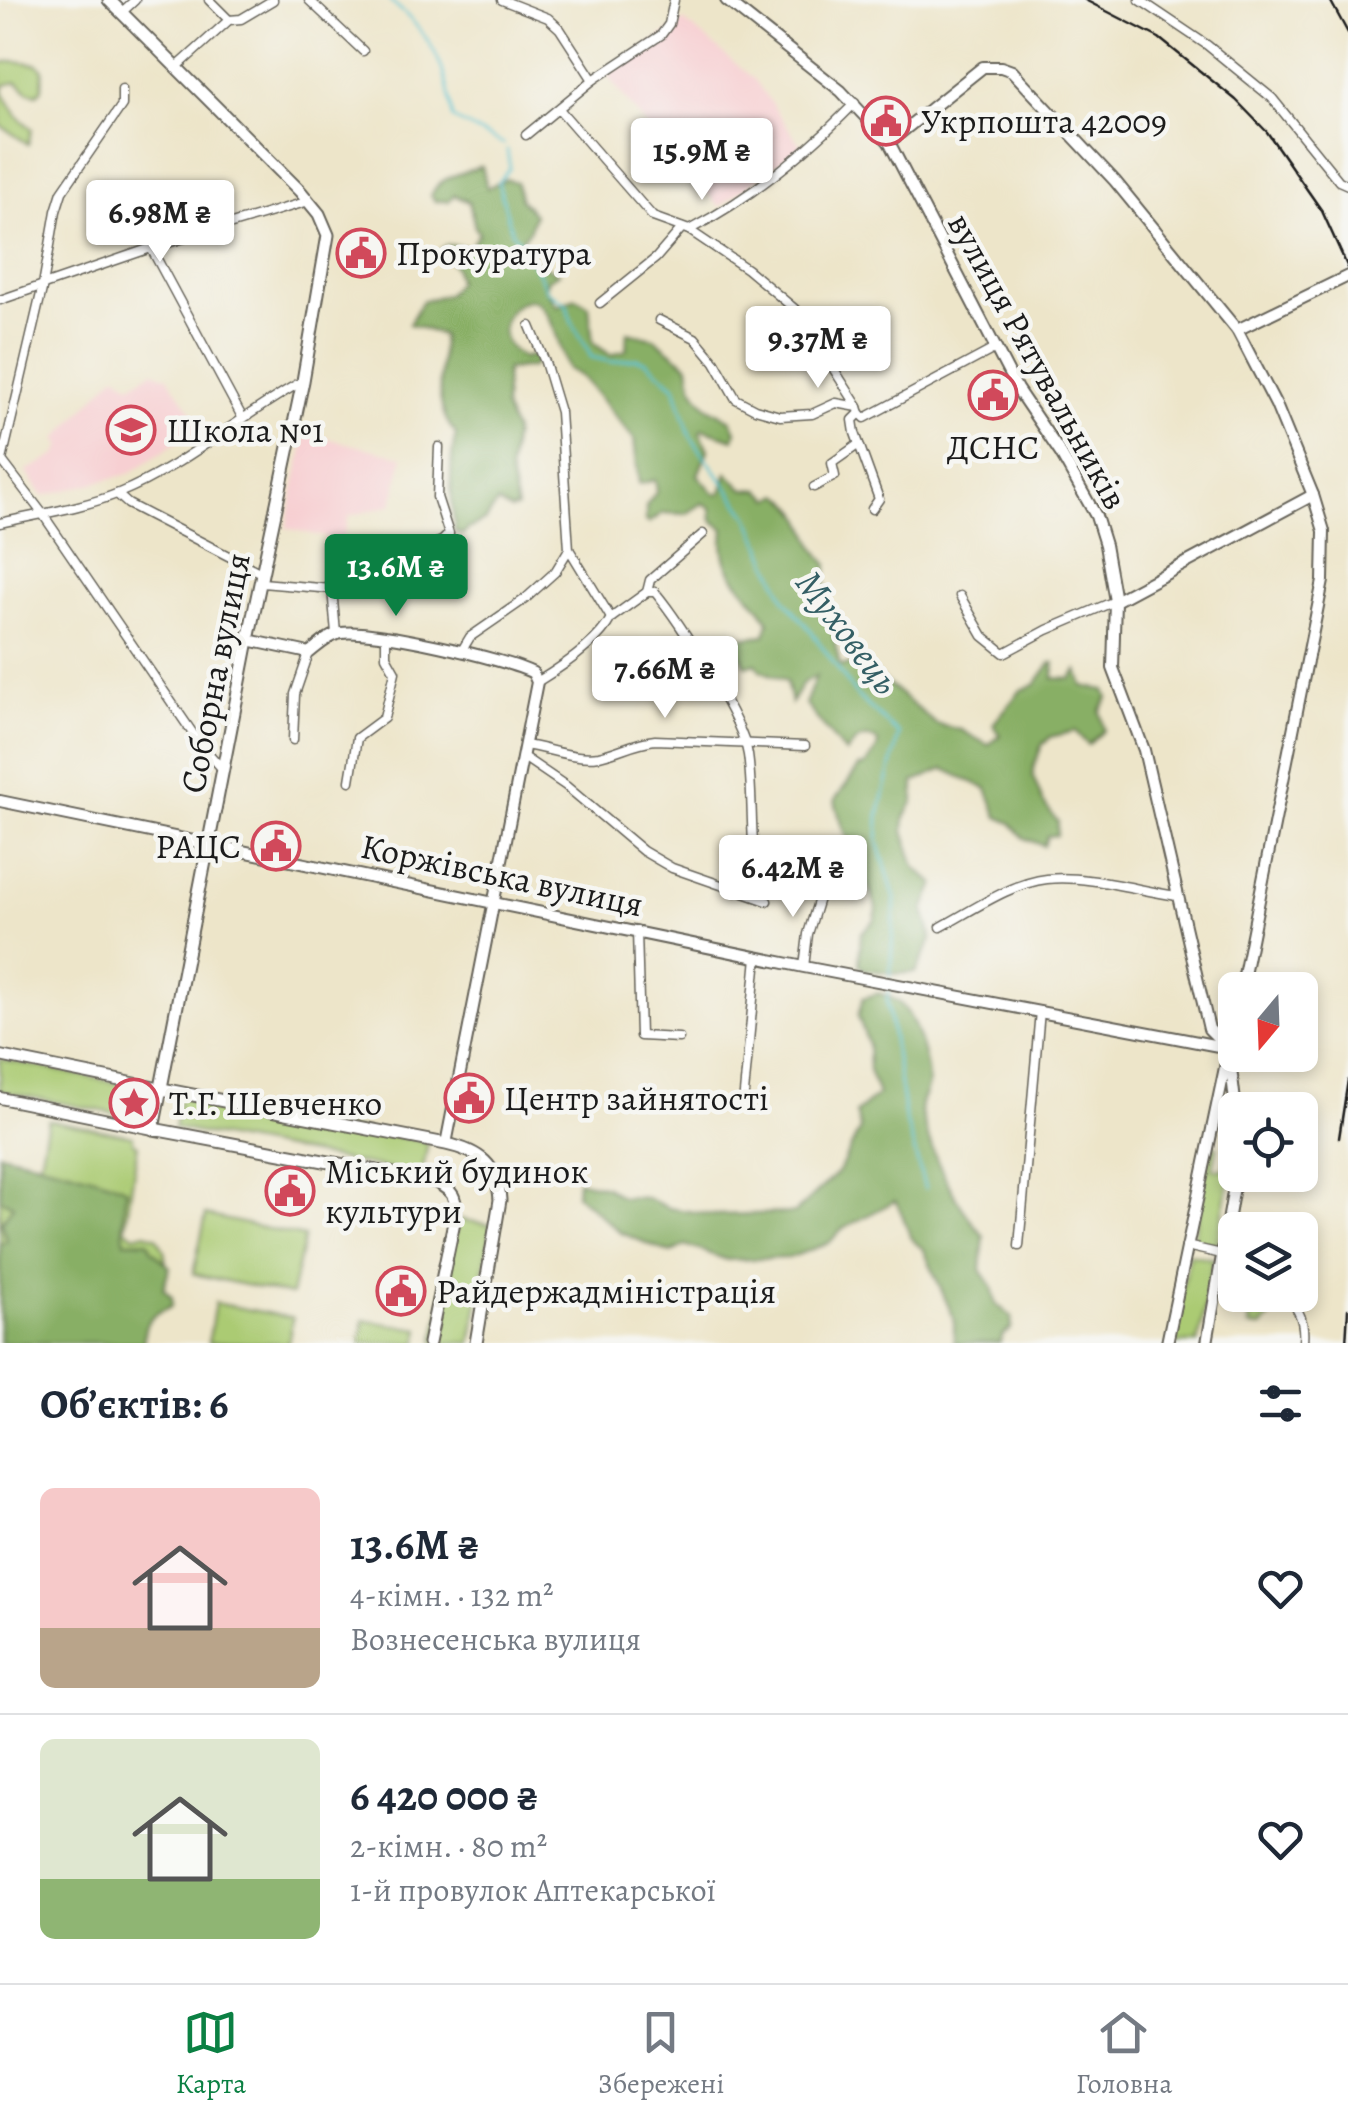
<!DOCTYPE html>
<html lang="uk">
<meta charset="utf-8">
<style>
body{margin:0;font-family:Alegreya,serif;background:#f2f2f3;color:#1f2937;height:100vh;display:flex;flex-direction:column;font-size:38px;white-space:nowrap}
*{box-sizing:border-box;margin:0}
p{font-size:32px;color:#747a83}
.icon{flex:none;width:55px;height:55px;fill:none;stroke:currentColor;stroke-width:2;stroke-linecap:round;stroke-linejoin:round}
.map{position:relative;height:1343px;overflow:hidden}
.drawer{display:flex;flex-direction:column;background:#fff;flex:1}
.drawer>*{flex:none}
.needle{width:65px;rotate:199deg}
.controls{position:absolute;left:1218px;top:972px;display:grid;gap:20px}
.controls a{display:grid;place-items:center;width:100px;height:100px;border-radius:15px;background:#fff;box-shadow:0 5px 15px #0003;font-size:50px}
.price{position:absolute;translate:-50% -85px;padding:0 22px;border-radius:10px;background:#fff;color:#222;font-size:32px;line-height:65px;filter:drop-shadow(0 2px 5px #0008)}
.price::after{content:'';position:absolute;left:50%;top:60px;width:30px;height:22px;margin-left:-15px;background:inherit;clip-path:polygon(0 0,100% 0,50% 100%)}
.price.active{background:#0b8043;color:#fff}
ul{padding:0;list-style:none}
li{display:flex;align-items:center;gap:30px;height:250px;padding:0 40px}
li+li{border-top:2px solid #e0e1e3}
li span{display:grid;place-items:center;flex:none;width:280px;height:200px;border-radius:15px;color:#555}
li>.icon{margin-inline-start:auto}
span .icon{width:120px;height:120px;fill:#fffc;stroke-width:1}
li b{font-size:42px}
h2{display:flex;justify-content:space-between;align-items:center;height:120px;padding:0 40px;font-size:42px}
.menu{display:flex;justify-content:space-around;align-items:center;height:140px;border-top:2px solid #e0e1e3;background:#fff;font-size:28px;color:#747a83}
.menu a{display:grid;justify-items:center;gap:5px}
.menu .active{color:#0b8043}
.map>svg:first-child{display:block}
.built{fill:#f7cfd2}
.green{fill:#abcb73;stroke:#647448;stroke-width:2.5}
.forest{fill:#88af65;stroke:#526640;stroke-width:2.5}
.lines{fill:none;stroke-linecap:round;stroke-linejoin:round}
.stream{stroke:#58c3d2;stroke-width:2.5}
.street-casing{stroke:#656259;stroke-width:11}
.secondary-casing{stroke:#656259;stroke-width:14}
.primary-casing{stroke:#656259;stroke-width:15}
.street{stroke:#fff;stroke-width:8}
.secondary{stroke:#fff;stroke-width:10}
.primary{stroke:#fff;stroke-width:11}
.rail{stroke:#1c1c1c;stroke-width:2.5}
.labels{text-anchor:middle;dominant-baseline:central;stroke-width:9;stroke-linejoin:round;paint-order:stroke}
.poi-label{font-size:35px;fill:#1c1c1c;stroke:#f6f6f2;text-anchor:start}
.street-label{font-size:35px;fill:#1c1c1c;stroke:#f6f6f2}
.water-label{font-size:38px;font-style:italic;fill:#345f65;stroke:#f6f6f2}
</style>
<div class="map">
<svg width="1348" height="1343" viewBox="0 0 1348 1343">
<rect width="100%" height="100%" fill="#f6f6f2"/>
<filter id="ink" filterUnits="userSpaceOnUse"><feTurbulence type="fractalNoise" baseFrequency=".01" numOctaves="2"/><feDisplacementMap in="SourceGraphic" scale="20" xChannelSelector="R" yChannelSelector="G"/><feConvolveMatrix kernelMatrix="1 2 1 2 8 2 1 2 1" color-interpolation-filters="sRGB"/></filter>
<filter id="wash" filterUnits="userSpaceOnUse"><feTurbulence type="fractalNoise" baseFrequency=".0048" numOctaves="4" result="noise"/><feDisplacementMap in="SourceGraphic" scale="40" xChannelSelector="R" yChannelSelector="G"/><feGaussianBlur stdDeviation="2.25" result="paint"/><feColorMatrix in="noise" values="0 0 0 0 0 0 0 0 0 0 0 0 0 0 0 0 0 1.4 0 .05"/><feComposite in="paint" operator="in"/></filter>
<g filter="url(#wash)">
<rect width="100%" height="100%" fill="#ede5c9"/>
<!-- built -->
<g class="built">
<polygon points="684,21 755,80 801,146 719,207 693,175 680,169 607,75"/>
<polygon points="153,371 168,377 201,426 129,474 43,496 26,471 57,455 62,445 57,439 116,374 131,385"/>
<polygon points="306,433 403,457 392,505 349,516 342,541 286,528"/>
</g>
<!-- green -->
<g class="green">
<polygon points="14,61 38,64 43,70 42,89 37,94 29,92 17,82 4,85 3,93 18,117 32,129 28,144 0,125 0,63"/>
<polygon points="0,1059 133,1086 126,1095 127,1116 0,1091"/>
<polygon points="180,1096 428,1142 422,1175 174,1128"/>
<polygon points="48,1120 133,1136 133,1142 138,1145 125,1229 135,1236 146,1233 157,1237 164,1250 167,1270 0,1343 0,1153 40,1162"/>
<polygon points="1210,1146 1217,1147 1213,1169 1223,1170 1228,1148 1235,1149 1217,1245 1193,1241"/>
<polygon points="206,1215 304,1237 291,1295 193,1274"/>
<polygon points="458,1219 492,1225 471,1343 434,1343"/>
<polygon points="1189,1254 1214,1259 1198,1343 1172,1343"/>
<polygon points="1235,1273 1235,1295 1270,1295 1270,1318 1261,1327 1249,1326 1250,1317 1226,1313"/>
<polygon points="215,1303 293,1318 288,1343 208,1343"/>
<polygon points="364,1320 420,1329 418,1343 360,1343"/>
</g>
<!-- forest -->
<g class="forest">
<path d="M482 166 487 188 506 179 516 182 521 200 534 214 530 229 513 251 559 273 547 280 546 289 557 306 576 298 589 306 593 343 611 355 626 350 627 332 654 338 689 366 692 385 699 397 707 406 731 420 736 431 734 439 702 429 700 432 708 450 698 475 715 494 721 493 727 473 744 489 761 490 771 499 780 494C812 516 803 538 828 565L825 582 831 598 822 618 832 629 840 666 855 664 870 669 936 724 961 730 988 745 1000 736 993 724 1021 690 1035 685 1051 663H1055L1053 678 1071 679 1078 670 1083 686 1105 690 1108 698 1100 711 1104 730 1088 745 1075 731 1050 737 1042 745 1034 766 1033 777 1043 802 1058 822 1057 835 1047 836 1044 846 1024 838 1011 823 998 817 987 789 944 769 914 782V801L905 817 904 831 915 867 935 884C919 922 924 902 932 939L916 972 897 974 863 969 859 964 861 933 874 921 877 910C865 872 843 838 835 800L859 767 865 766 877 749 878 742C864 732 855 741 846 753L842 749 805 704 816 676 803 683 791 703 786 681 760 670 756 663 746 666 737 648 739 638 765 635 769 622C751 588 717 579 724 529L712 520 711 508 703 503 686 514 663 513 649 523 646 521V506L657 491 655 480 639 484 634 439 582 377 568 369C559 348 556 323 540 305 524 285 477 331 523 358L533 355 537 361 532 367 506 370 504 408 514 431 509 470 517 508 510 510 497 503 486 520 468 529 464 535 455 532C451 499 448 465 456 434 430 406 443 368 442 335L409 324 422 301 448 294 457 282 455 268 441 249 447 245 470 247 479 233 475 227 469 202 454 195 449 201H435L431 195C440 175 463 174 482 166Z"/>
<path d="M879 993C889 996 899 1000 905 1009 916 1023 929 1065 928 1083 928 1094 918 1101 921 1113 932 1157 954 1202 984 1236L981 1270 992 1286 996 1304 1012 1317 1011 1329 1003 1335 1000 1343H954V1319L923 1248C905 1240 907 1217 895 1201L842 1229 829 1243 789 1258 727 1260 685 1245 671 1253 621 1233 576 1194 577 1180 606 1187 621 1197 646 1198 669 1208 713 1215 795 1213 839 1171 860 1129 856 1113 878 1095 869 1070 868 1044 858 1016 863 998Z"/>
<path d="M0 1153C24 1160 114 1178 127 1190 123 1202 122 1229 125 1242L148 1241 152 1250 170 1267 163 1288 172 1297V1306C152 1314 142 1321 144 1343H0V1244L7 1241 2 1222 13 1205 0 1199Z"/>
</g>
<g class="lines">
<!-- stream -->
<g class="stream">
<path d="M389 0C431 33 447 66 453 119L504 144"/>
<path d="M507 150 510 168 498 182 512 232 527 250 547 291 567 304C569 324 583 338 591 357L612 362 636 358 647 362 675 386 690 436 749 517 785 600 811 631 857 696 899 734 879 815 878 842 895 898 890 977"/>
<polyline points="889,985 887,1000 905,1117 925,1189"/>
</g>
</g>
</g>
<g filter="url(#ink)">
<g class="lines">
<!-- street casing -->
<g class="street-casing">
<g id="street">
<polyline points="209,0 229,20"/>
<polyline points="309,0 363,51"/>
<polyline points="502,0 548,18 560,29 593,80"/>
<polyline points="1140,0 1207,45 1272,98 1339,181 1348,185"/>
<polyline points="122,12 135,0"/>
<polyline points="177,67 229,20 241,19 273,0"/>
<path d="M559 109 653 217 689 230C752 197 805 154 855 103"/>
<polyline points="526,135 593,80 661,35 669,24 674,0"/>
<polyline points="689,230 747,269 796,310 858,407"/>
<polyline points="151,248 242,417"/>
<polyline points="0,300 151,248 309,201"/>
<polyline points="600,303 656,258 682,228"/>
<polyline points="659,320 695,338 715,362 736,399 755,409 780,416 812,414 836,403 858,407 860,413 853,420 855,433 879,499 872,509"/>
<polyline points="860,413 865,418 994,349"/>
<polyline points="0,458 42,513 198,741 224,771"/>
<polyline points="2,460 43,285 56,211 62,192 122,105 122,89"/>
<polyline points="814,487 835,476 832,463 859,444"/>
<polyline points="117,494 128,504 263,574"/>
<path d="M0 523C39 514 82 508 119 493 182 468 242 414 303 381"/>
<polyline points="569,549 611,618 647,592 650,580 703,534"/>
<polyline points="262,583 332,589 347,577 442,541 449,534 437,497 439,447"/>
<polyline points="332,589 336,633"/>
<path d="M647 592H655C679 621 743 720 748 755 752 783 751 813 753 842L757 852 735 892"/>
<polyline points="960,596 983,636 1004,653 1047,630 1115,601"/>
<polyline points="461,652 470,637 525,599 555,572 569,549 560,412 545,362 530,326"/>
<path d="M537 682C560 668 599 642 611 618"/>
<polyline points="293,740 295,694 309,653"/>
<path d="M525 745C547 748 577 760 599 756 618 752 635 742 655 740L805 746"/>
<polyline points="522,756 566,786 643,851 672,868 767,901"/>
<polyline points="350,781 357,738 384,718 395,672 386,656 386,638"/>
<path d="M941 927C973 910 1011 883 1047 879 1088 875 1136 890 1177 896"/>
<polyline points="637,931 640,1036 679,1038"/>
<polyline points="804,967 808,934 824,882"/>
<polyline points="743,1104 757,957"/>
<polyline points="1019,1246 1040,1011"/>
<polyline points="1186,1246 1235,1257"/>
<path d="M1286 1295C1300 1310 1305 1322 1303 1343"/>
</g>
</g>
<!-- secondary casing -->
<g class="secondary-casing">
<g id="secondary">
<polyline points="726,0 841,91 889,142 1017,389 1061,454 1096,516 1105,545 1115,601 1113,668 1144,750 1209,1029 1228,1048"/>
<polyline points="889,142 983,67 1001,67 1012,71 1115,181 1237,330 1276,405 1313,495 1324,531 1323,581 1241,990"/>
<polyline points="1237,330 1348,276"/>
<polyline points="1115,601 1313,495"/>
<path d="M248 640 309 653C318 646 329 635 341 633 370 628 507 659 533 673L537 682 446 1144"/>
<polyline points="0,801 804,967 1229,1048"/>
<polyline points="0,1056 162,1089"/>
<polyline points="1230,1059 1236,1110"/>
<polyline points="0,1098 153,1129"/>
<polyline points="1167,1343 1235,1020"/>
<polyline points="1207,1343 1236,1175"/>
</g>
</g>
<!-- primary casing -->
<g class="primary-casing">
<g id="primary">
<path d="M109 0 300 191 319 214 328 235 303 381 248 640 153 1129 436 1182C453 1191 457 1197 455 1217L429 1343"/>
<path d="M162 1089 446 1144C479 1151 498 1165 500 1200L476 1343"/>
</g>
</g>
<!-- street -->
<use href="#street" class="street"/>
<!-- secondary -->
<use href="#secondary" class="secondary"/>
<!-- primary -->
<use href="#primary" class="primary"/>
<!-- rail -->
<g class="rail">
<polyline points="1085,0 1159,38 1236,100 1267,132 1322,211 1348,268"/>
<polyline points="1330,0 1348,33"/>
<polyline points="1339,1138 1348,1080"/>
<polyline points="1346,1343 1348,1309"/>
</g>
</g>
</g>
<!-- icons -->
<defs>
<g id="civic-ring" transform="scale(2.5)"><circle r="9.5" fill="#f6f6f2" stroke="#d1495b" stroke-width="1.5"/><path d="M-.6-6.5H3V-4.5H.6V-3L4-1V1h2V6H-6V1h2V-1L-.6-3ZM-1.2 2.5V6h2.4V2.5Z" fill="#d1495b"/></g>
<g id="school-ring" transform="scale(2.5)"><circle r="9.5" fill="#f6f6f2" stroke="#d1495b" stroke-width="1.5"/><path d="M0-5L7-2L0 1L-7-2ZM-4 1L0 2.5L4 1V4Q0 6-4 4Z" fill="#d1495b"/></g>
<g id="sight-ring" transform="scale(2.5)"><circle r="9.5" fill="#f6f6f2" stroke="#d1495b" stroke-width="1.5"/><path d="M0-6L1.8-2.2L6-1.7L2.9 1.2L3.7 5.4L0 3.3L-3.7 5.4L-2.9 1.2L-6-1.7L-1.8-2.2Z" fill="#d1495b"/></g>
</defs>
<g fill-rule="evenodd">
<use href="#civic-ring" x="886" y="121"/>
<use href="#civic-ring" x="361" y="253"/>
<use href="#civic-ring" x="993" y="395"/>
<use href="#school-ring" x="131" y="430"/>
<use href="#civic-ring" x="276" y="846"/>
<use href="#civic-ring" x="469" y="1098"/>
<use href="#sight-ring" x="134" y="1103"/>
<use href="#civic-ring" x="290" y="1191"/>
<use href="#civic-ring" x="401" y="1291"/>
</g>
<g class="labels">
<!-- poi labels -->
<g class="poi-label">
<text x="921" y="121">Укрпошта 42009</text>
<text x="396" y="253">Прокуратура</text>
<text x="166" y="430">Школа №1</text>
<text x="993" y="447" text-anchor="middle">ДСНС</text>
<text x="241" y="846" text-anchor="end">РАЦС</text>
<text x="504" y="1098">Центр зайнятості</text>
<text x="169" y="1103">Т.Г. Шевченко</text>
<text x="325" y="1171">Міський будинок<tspan x="325" dy="40">культури</tspan></text>
<text x="436" y="1291">Райдержадміністрація</text>
</g>
<!-- street labels -->
<g class="street-label">
<text transform="translate(1038 361) rotate(61)">вулиця Рятувальників</text>
<text transform="translate(215 673) rotate(-79)">Соборна вулиця</text>
<text transform="translate(502 875) rotate(12)">Коржівська вулиця</text>
</g>
<!-- water labels -->
<g class="water-label">
<text transform="translate(848 632) rotate(53)">Муховець</text>
</g>
</g>
</svg>
<div class="controls">
<a><svg class="needle" viewBox="-14 -14 28 28"><path d="M0-13l5 13h-10z" fill="#e53935"/><path d="M0 13l5-13h-10z" fill="#747a83"/></svg></a>
<a><svg class="icon" aria-label="locate" viewBox="0 0 24 24"><circle cx="12" cy="12" r="6"/><path d="M12 2v4M12 18v4M2 12h4M18 12h4"/></svg></a>
<a><svg class="icon" aria-label="layers" viewBox="0 0 24 24"><path d="M12 4l9 5-9 5-9-5zM3 14l9 5 9-5"/></svg></a>
</div>
<b class="price" style="left:702px;top:203px">15.9M ₴</b>
<b class="price" style="left:160px;top:265px">6.98M ₴</b>
<b class="price" style="left:818px;top:391px">9.37M ₴</b>
<b class="price active" style="left:396px;top:619px">13.6M ₴</b>
<b class="price" style="left:665px;top:721px">7.66M ₴</b>
<b class="price" style="left:793px;top:920px">6.42M ₴</b>
</div>
<section class="drawer">
<h2>Об’єктів: 6<svg class="icon" aria-label="filters" viewBox="0 0 24 24"><path d="M4 7h16M4 17h16"/><circle cx="9" cy="7" r="2"/><circle cx="15" cy="17" r="2"/></svg></h2>
<ul>
<li><span style="background:linear-gradient(#f6c9c9 70%,#b9a48a 0)"><svg class="icon" aria-label="home" viewBox="0 0 24 24"><path d="M3 11l9-7 9 7M6 9v11h12V9"/></svg></span><div><b>13.6M ₴</b><p>4-кімн. · 132 m²</p><p>Вознесенська вулиця</p></div><svg class="icon" aria-label="heart" viewBox="0 0 24 24"><path d="M12 20l-8-8c-3-5 5-10 8-4 3-6 11-1 8 4z"/></svg></li>
<li><span style="background:linear-gradient(#dfe7d0 70%,#8fb573 0)"><svg class="icon" aria-label="home" viewBox="0 0 24 24"><path d="M3 11l9-7 9 7M6 9v11h12V9"/></svg></span><div><b>6 420 000 ₴</b><p>2-кімн. · 80 m²</p><p>1-й провулок Аптекарської</p></div><svg class="icon" aria-label="heart" viewBox="0 0 24 24"><path d="M12 20l-8-8c-3-5 5-10 8-4 3-6 11-1 8 4z"/></svg></li>
</ul>
</section>
<nav class="menu">
<a class="active"><svg class="icon" aria-label="map" viewBox="0 0 24 24"><path d="M3 6l6-2 6 2 6-2v14l-6 2-6-2-6 2zM9 4v14M15 6v14"/></svg>Карта</a>
<a><svg class="icon" aria-label="saved" viewBox="0 0 24 24"><path d="M7 4h10v16l-5-4-5 4z"/></svg>Збережені</a>
<a><svg class="icon" aria-label="home" viewBox="0 0 24 24"><path d="M3 11l9-7 9 7M6 9v11h12V9"/></svg>Головна</a>
</nav>
